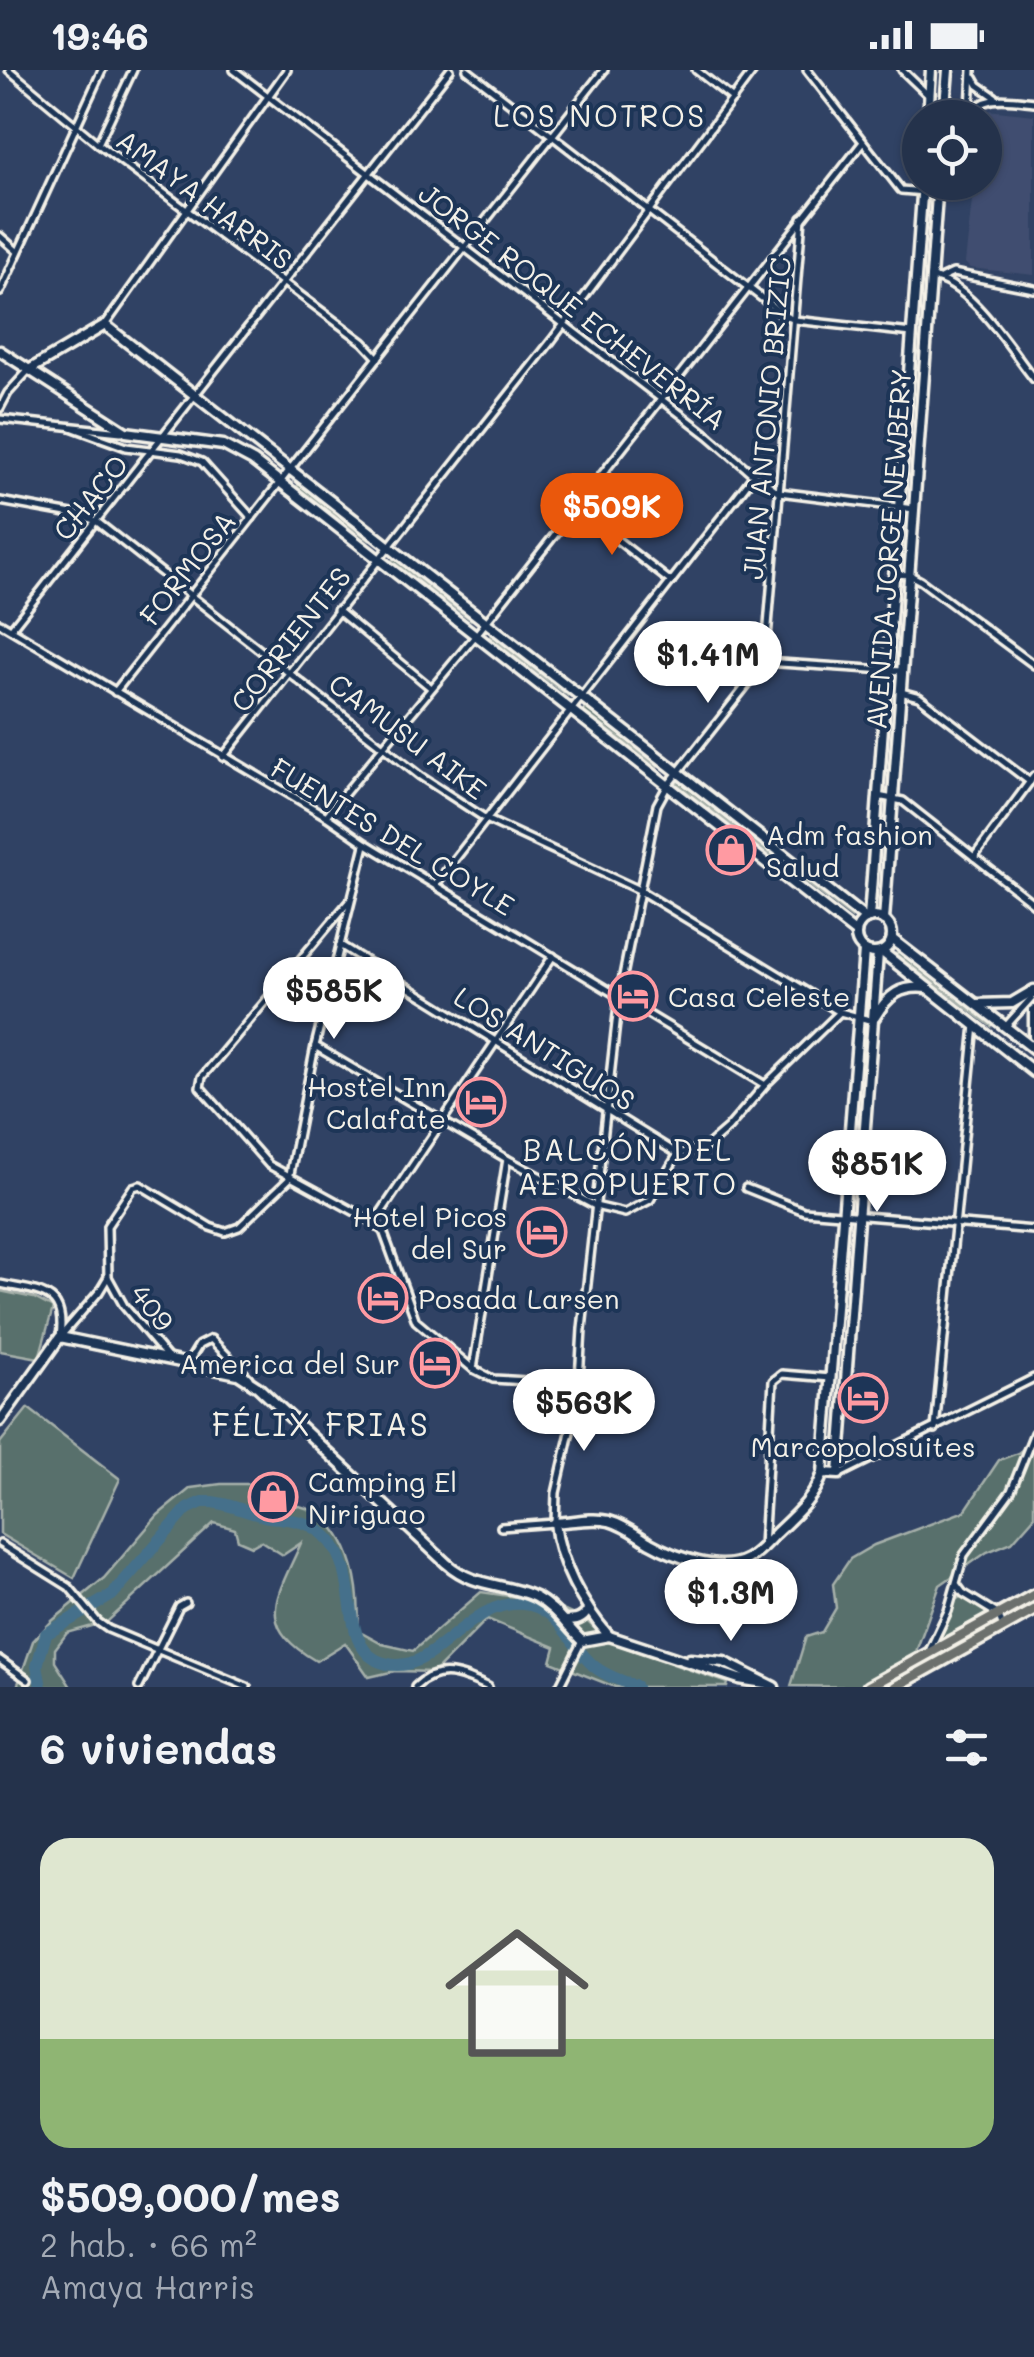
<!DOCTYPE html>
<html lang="es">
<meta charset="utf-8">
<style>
body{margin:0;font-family:Mali,sans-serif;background:#2c3a52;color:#f1f3f6;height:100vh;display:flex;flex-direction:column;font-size:38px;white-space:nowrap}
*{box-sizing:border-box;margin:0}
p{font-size:32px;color:#a3aab5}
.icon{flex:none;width:55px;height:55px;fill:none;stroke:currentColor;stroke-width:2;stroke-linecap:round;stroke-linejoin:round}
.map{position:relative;height:1617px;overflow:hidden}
.details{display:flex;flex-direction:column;background:#24324b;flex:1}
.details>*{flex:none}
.controls{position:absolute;left:902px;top:30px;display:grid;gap:20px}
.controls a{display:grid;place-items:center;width:100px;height:100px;border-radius:50%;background:#24324b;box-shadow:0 2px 8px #0004,0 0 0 2px #414d63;font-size:50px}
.price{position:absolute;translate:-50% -85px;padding:0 22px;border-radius:35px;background:#fff;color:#222;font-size:32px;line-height:65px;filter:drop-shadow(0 2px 5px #0008)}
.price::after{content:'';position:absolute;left:50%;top:60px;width:30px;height:22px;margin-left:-15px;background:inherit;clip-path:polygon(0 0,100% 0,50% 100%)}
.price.selected{background:#ea580c;color:#fff}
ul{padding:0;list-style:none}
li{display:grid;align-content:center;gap:20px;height:530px;padding:0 40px}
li+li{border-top:2px solid #414d63}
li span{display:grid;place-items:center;height:310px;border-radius:30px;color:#555}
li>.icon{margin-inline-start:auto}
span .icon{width:180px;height:180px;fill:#fffc;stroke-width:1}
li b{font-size:42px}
h2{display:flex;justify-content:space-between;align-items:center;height:120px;padding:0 40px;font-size:42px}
.status{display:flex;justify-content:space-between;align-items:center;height:70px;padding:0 50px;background:#24324b;direction:ltr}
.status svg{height:28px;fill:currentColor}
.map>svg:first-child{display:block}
.built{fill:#414e6f}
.green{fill:#58706c;stroke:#a6b0aa;stroke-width:2.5}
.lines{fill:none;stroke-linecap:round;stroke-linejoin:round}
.river{stroke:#446f8b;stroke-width:12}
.minor-casing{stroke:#f4f1e8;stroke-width:12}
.tertiary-casing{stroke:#f4f1e8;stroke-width:15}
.secondary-casing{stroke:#f4f1e8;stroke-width:15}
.primary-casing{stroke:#f4f1e8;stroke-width:16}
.minor{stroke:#1d3557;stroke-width:5}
.tertiary{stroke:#1d3557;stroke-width:8}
.secondary{stroke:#1d3557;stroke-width:8}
.primary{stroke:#6c706d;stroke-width:9}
.labels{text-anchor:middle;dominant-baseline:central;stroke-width:8;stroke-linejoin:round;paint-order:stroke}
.street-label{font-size:28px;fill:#f4f1e8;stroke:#1d3557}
.poi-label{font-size:28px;fill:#f4f1e8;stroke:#1d3557;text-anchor:start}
.neighbourhood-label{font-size:30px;letter-spacing:2.5px;fill:#f4f1e8;stroke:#1d3557}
.quarter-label{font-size:32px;letter-spacing:2.5px;fill:#f4f1e8;stroke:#1d3557}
</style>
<div class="status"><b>19:46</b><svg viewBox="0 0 49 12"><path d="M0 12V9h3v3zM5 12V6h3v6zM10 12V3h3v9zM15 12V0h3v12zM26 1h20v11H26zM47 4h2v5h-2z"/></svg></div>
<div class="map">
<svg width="1034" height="1617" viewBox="0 0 1034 1617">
<rect width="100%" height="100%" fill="#304264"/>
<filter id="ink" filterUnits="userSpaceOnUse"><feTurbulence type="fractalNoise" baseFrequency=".01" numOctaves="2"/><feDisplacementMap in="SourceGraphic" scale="20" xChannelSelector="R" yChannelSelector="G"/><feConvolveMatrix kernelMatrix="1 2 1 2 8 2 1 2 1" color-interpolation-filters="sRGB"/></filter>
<g filter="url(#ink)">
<!-- built -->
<polygon class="built" points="987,40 1034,45 1034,205 970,198 965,193 974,113 985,112 985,48 981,47"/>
<!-- green -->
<g class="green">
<polygon points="299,413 370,467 369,470 297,417"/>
<polygon points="394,487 470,546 470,549 392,491"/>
<polygon points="492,563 567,622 567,625 490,567"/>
<polygon points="585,637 657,693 657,696 583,641"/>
<polygon points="680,710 851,844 851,847 678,714"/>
<polygon points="898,880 991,952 991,956 896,884"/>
<polygon points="0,1221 34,1228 53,1238 39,1288 0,1281"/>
<polygon points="28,1338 120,1409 74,1508 0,1464 0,1373"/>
<polygon points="1034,1370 1034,1447 1012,1472 987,1482 940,1515 913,1590 864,1617 791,1616 806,1567 822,1562 836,1538 833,1514 850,1489 874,1475 965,1441 999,1390 1018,1383"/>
<path d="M221 1414H252L261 1432C277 1434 301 1433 315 1442 354 1466 361 1520 358 1561L382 1574 413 1581 481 1522 543 1531 587 1551 597 1561 627 1578 728 1613 727 1617H615L551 1592 555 1577 487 1549 435 1602 395 1601 369 1607 345 1573 316 1591C253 1554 277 1528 301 1473L283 1485 261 1471 252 1476 238 1470 235 1459 214 1453 107 1552 67 1563 55 1579V1592L71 1617H17L33 1571 52 1551 104 1508 158 1445 191 1418Z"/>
<polygon points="962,1526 983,1536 991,1543 935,1576 946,1555 954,1531"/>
<path d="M995 1552 998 1557C970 1572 904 1617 875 1617Z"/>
</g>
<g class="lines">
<!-- river -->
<path class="river" d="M41 1617 37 1596 46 1564 112 1525 187 1439 202 1432H212C230 1434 246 1442 264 1446 281 1449 300 1449 315 1458 367 1489 335 1567 376 1590 432 1617 462 1529 523 1534 561 1537 569 1576 595 1597 607 1607 622 1610 636 1617"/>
<!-- minor casing -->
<g class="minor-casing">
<g id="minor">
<polyline points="9,0 98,74 363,272 378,288"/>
<polyline points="234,0 709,366 754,405 779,422 914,439"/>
<polyline points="467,0 785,246 795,250 912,263"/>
<polyline points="696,0 733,29"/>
<polyline points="807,0 901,120 937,123 944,112"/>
<polyline points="902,0 929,26"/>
<polyline points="974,8 978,15 995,27"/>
<polyline points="970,40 972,0"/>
<path d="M968 47C984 23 1007 29 1034 32"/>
<polyline points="98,74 133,0"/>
<polyline points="0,166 17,181"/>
<path d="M930 207C970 212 1010 279 1034 309"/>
<polyline points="942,208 953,203 1034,219"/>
<polyline points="0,222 102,0"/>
<polyline points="105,255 287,0"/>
<polyline points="0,338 8,323 28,301"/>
<polyline points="0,349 121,362"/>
<polyline points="71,357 126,377 181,384 202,392 252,448"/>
<polyline points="0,431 83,446 96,451 420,706 486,749 639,820 840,942 873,951"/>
<polyline points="575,437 671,512"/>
<polyline points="893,504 910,505 921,511 1034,595"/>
<polyline points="337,540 430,617"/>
<polyline points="0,553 326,746 365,773 765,1015"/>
<polyline points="11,559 450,0"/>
<polyline points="765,592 901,601"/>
<polyline points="115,622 604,0"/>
<polyline points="901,622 919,627 1030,712"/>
<polyline points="223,687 552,270 754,0"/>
<polyline points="878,726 903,731 1034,834"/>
<polyline points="326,746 476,565 863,72"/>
<polyline points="974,787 1034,706"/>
<polyline points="435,815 754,405"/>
<polyline points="351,829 202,1007 200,1017 269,1095 368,1149 383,1161 416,1251 473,1299 493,1309 579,1314"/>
<polyline points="340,875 678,1084"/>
<polyline points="1006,956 1034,925"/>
<polyline points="315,976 507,1089 595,1136 625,1143 650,1130 678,1084 706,1077 728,1058 765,1015 840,942"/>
<polyline points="746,1118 804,1141 1034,1160"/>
<polyline points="374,1153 553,886"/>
<polyline points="108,1207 124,1236 168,1288"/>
<path d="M0 1214C38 1222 67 1219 60 1267"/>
<polyline points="60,1267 99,1222 108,1207 107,1156 133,1117 140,1115 210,1157 225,1162 239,1157 289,1109 315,976 365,775"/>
<polyline points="188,1293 199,1275 211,1269 249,1308"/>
<polyline points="473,1299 507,1089"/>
<polyline points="935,1359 975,955"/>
<polyline points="840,1404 1034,1308"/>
<polyline points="501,1457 555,1453 556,1423 578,1327 582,1259 619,926 657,735 668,715 765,592 802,148"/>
<polyline points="0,1474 69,1517 98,1552 108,1559 247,1617"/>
<polyline points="763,1476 773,1311 782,1304 831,1308"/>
<polyline points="957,1515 963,1523 999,1545 1002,1555"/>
<polyline points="930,1579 948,1541 964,1485 1011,1421 1034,1363"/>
<polyline points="0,1590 28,1610"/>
<polyline points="139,1617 179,1537 186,1533"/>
<path d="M415 1617C439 1594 462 1605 488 1617"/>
<polyline points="559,1617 582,1571"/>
</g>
</g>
<!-- tertiary casing -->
<g class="tertiary-casing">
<g id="tertiary">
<polyline points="928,48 931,0"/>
<polyline points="944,48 948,0"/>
<polyline points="0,281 126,362 223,375 253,391 856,863"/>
<polyline points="29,300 105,255 866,849"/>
<circle cx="874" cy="865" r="18"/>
<polyline points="869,848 923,112"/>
<polyline points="884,850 938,112"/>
<polyline points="892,869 1034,979"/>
<polyline points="882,882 1034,1002"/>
<polyline points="977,934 1012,933 1034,920"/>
<polyline points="1034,940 1034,966"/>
<path d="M875 947C888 925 901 915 927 918"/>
<polyline points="823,1403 839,1404 878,883"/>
<path d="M609 1566C583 1536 559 1493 555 1453 572 1452 592 1447 609 1451 624 1455 637 1465 650 1473 675 1487 720 1504 747 1489 758 1483 767 1472 776 1463 796 1444 814 1429 823 1403L864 881"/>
</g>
</g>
<!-- secondary casing -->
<g class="secondary-casing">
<g id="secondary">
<path d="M0 1351 60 1267 238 1304 258 1317 446 1493C476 1519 504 1512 535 1527 556 1538 566 1556 582 1571L609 1566 739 1609 764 1613"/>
<path d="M565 1551C576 1551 583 1550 588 1540"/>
<polyline points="690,1589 724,1592 774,1617"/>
</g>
</g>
<!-- primary casing -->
<g class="primary-casing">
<g id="primary">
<polyline points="868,1617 1034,1525"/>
<polyline points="895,1617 1034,1540"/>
</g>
</g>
<!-- minor -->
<use href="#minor" class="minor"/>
<!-- tertiary -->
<use href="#tertiary" class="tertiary"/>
<!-- secondary -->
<use href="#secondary" class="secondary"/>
<!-- primary -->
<use href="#primary" class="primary"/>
</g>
</g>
<!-- icons -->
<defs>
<g id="shop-ring" transform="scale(2.5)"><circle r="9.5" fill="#1d3557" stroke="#ff9aa2" stroke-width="1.5"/><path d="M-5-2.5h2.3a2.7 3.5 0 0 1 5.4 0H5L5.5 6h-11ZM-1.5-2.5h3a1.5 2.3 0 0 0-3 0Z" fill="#ff9aa2"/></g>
<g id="hotel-ring" transform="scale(2.5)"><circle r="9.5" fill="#1d3557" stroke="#ff9aa2" stroke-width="1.5"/><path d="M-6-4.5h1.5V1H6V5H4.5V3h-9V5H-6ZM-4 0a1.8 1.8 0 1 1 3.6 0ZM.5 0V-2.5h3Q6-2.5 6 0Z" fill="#ff9aa2"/></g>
</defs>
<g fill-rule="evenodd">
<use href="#shop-ring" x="731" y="780"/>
<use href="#hotel-ring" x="633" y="926"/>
<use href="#hotel-ring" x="481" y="1032"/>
<use href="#hotel-ring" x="542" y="1162"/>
<use href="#hotel-ring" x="383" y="1228"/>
<use href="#hotel-ring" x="435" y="1293"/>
<use href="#hotel-ring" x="863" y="1328"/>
<use href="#shop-ring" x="273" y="1427"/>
</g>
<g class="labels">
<!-- street labels -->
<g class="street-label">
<text transform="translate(205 129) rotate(37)">AMAYA HARRIS</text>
<text transform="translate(573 236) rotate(38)">JORGE ROQUE ECHEVERRÍA</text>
<text transform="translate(766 348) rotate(-85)">JUAN ANTONIO BRIZIC</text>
<text transform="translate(90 427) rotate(-51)">CHACO</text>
<text transform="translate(888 479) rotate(-86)">AVENIDA JORGE NEWBERY</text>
<text transform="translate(187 498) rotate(-52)">FORMOSA</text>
<text transform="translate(290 569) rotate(-52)">CORRIENTES</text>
<text transform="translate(408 666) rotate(37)">CAMUSU AIKE</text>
<text transform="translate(393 766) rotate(31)">FUENTES DEL COYLE</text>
<text transform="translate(545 978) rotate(32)">LOS ANTIGUOS</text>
<text transform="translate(153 1237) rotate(52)">409</text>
</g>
<!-- poi labels -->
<g class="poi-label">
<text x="766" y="764">Adm fashion<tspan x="766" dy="32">Salud</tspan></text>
<text x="668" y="926">Casa Celeste</text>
<text x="446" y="1016" text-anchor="end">Hostel Inn<tspan x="446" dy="32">Calafate</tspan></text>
<text x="507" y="1146" text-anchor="end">Hotel Picos<tspan x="507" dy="32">del Sur</tspan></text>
<text x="418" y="1228">Posada Larsen</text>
<text x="400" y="1293" text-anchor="end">America del Sur</text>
<text x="863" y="1376" text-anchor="middle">Marcopolosuites</text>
<text x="308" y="1411">Camping El<tspan x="308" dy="32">Niriguao</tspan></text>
</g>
<!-- neighbourhood labels -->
<g class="neighbourhood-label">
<text x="600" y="45">LOS NOTROS</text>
<text x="628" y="1079">BALCÓN DEL<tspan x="628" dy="34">AEROPUERTO</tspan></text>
</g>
<!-- quarter labels -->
<g class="quarter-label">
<text x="321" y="1353">FÉLIX FRIAS</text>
</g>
</g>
</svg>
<div class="controls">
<a><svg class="icon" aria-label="locate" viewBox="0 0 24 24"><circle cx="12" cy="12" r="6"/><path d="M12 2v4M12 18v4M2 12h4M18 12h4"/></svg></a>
</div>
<b class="price selected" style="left:612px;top:488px">$509K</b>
<b class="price" style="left:708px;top:636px">$1.41M</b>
<b class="price" style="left:334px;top:972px">$585K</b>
<b class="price" style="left:877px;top:1145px">$851K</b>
<b class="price" style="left:584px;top:1384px">$563K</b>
<b class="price" style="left:731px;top:1574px">$1.3M</b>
</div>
<section class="details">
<h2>6 viviendas<svg class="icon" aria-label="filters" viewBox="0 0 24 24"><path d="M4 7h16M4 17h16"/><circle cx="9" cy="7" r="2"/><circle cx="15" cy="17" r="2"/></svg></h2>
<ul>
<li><span style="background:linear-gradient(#dfe7d0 65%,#8fb573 0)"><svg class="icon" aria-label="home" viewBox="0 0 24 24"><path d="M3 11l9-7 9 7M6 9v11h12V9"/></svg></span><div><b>$509,000/mes</b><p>2 hab. · 66 m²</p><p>Amaya Harris</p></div></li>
</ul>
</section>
